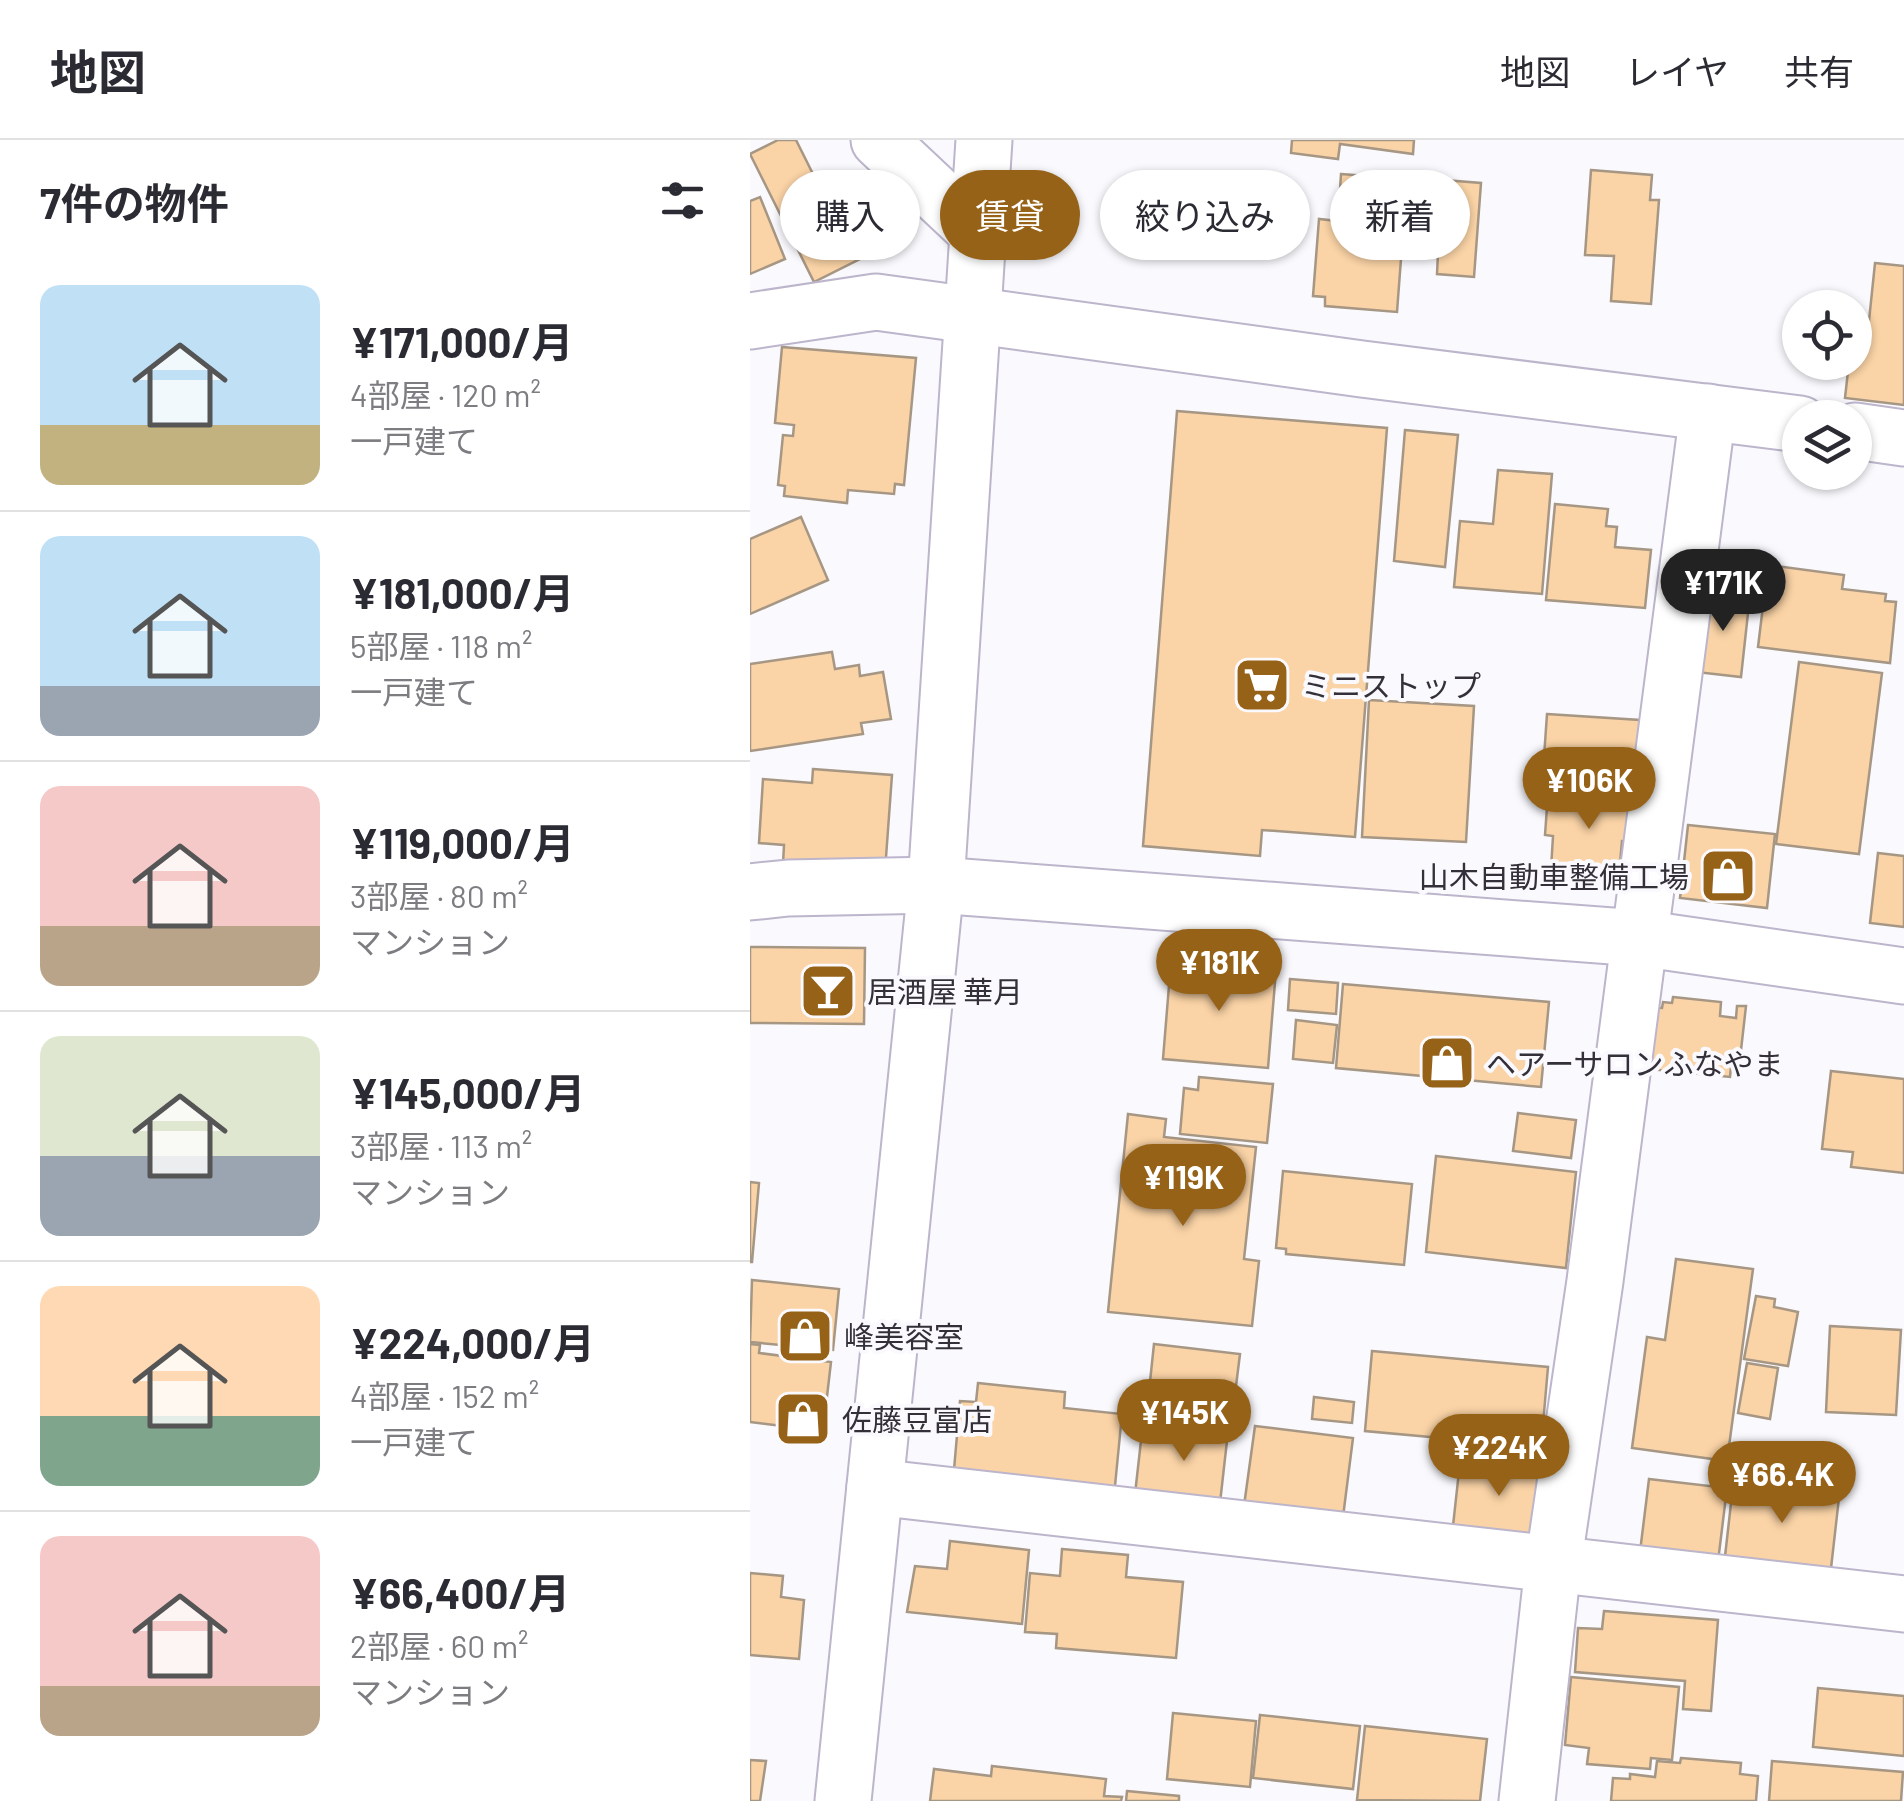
<!DOCTYPE html>
<html lang="ja">
<meta charset="utf-8">
<style>
body{margin:0;font-family:Barlow,"Noto Sans JP",sans-serif;background:#f7f7f7;color:#2b2b33;height:100vh;display:flex;flex-direction:column;font-size:38px;white-space:nowrap}
*{box-sizing:border-box;margin:0}
p{font-size:32px;color:#7c7c81}
.icon{flex:none;width:55px;height:55px;fill:none;stroke:currentColor;stroke-width:2;stroke-linecap:round;stroke-linejoin:round}
.map{position:relative;flex:1;overflow:hidden}
.panel{display:flex;flex-direction:column;background:#fff;width:750px}
.panel>*{flex:none}
.banner{position:absolute;left:30px;top:30px;width:950px;height:90px;display:flex;gap:20px}
.tools{position:absolute;left:1032px;top:150px;display:grid;gap:20px}
.tools a{display:grid;place-items:center;width:90px;height:90px;border-radius:50%;background:#fff;box-shadow:0 2px 8px #0004;font-size:50px}
.price{position:absolute;translate:-50% -85px;padding:0 22px;border-radius:35px;background:#966217;color:#fff;font-size:32px;line-height:65px;filter:drop-shadow(0 2px 5px #0008)}
.price::after{content:'';position:absolute;left:50%;top:60px;width:30px;height:22px;margin-left:-15px;background:inherit;clip-path:polygon(0 0,100% 0,50% 100%)}
.price.current{background:#222;color:#fff}
ul{padding:0;list-style:none}
li{display:flex;align-items:center;gap:30px;height:250px;padding:0 40px}
li+li{border-top:2px solid #e1e1e2}
li span{display:grid;place-items:center;flex:none;width:280px;height:200px;border-radius:20px;color:#555}
li>.icon{margin-inline-start:auto}
span .icon{width:120px;height:120px;fill:#fffc;stroke-width:1}
li b{font-size:42px}
h2{display:flex;justify-content:space-between;align-items:center;height:120px;padding:0 40px;font-size:42px}
.chip{padding:0 35px;border-radius:45px;background:#fff;box-shadow:0 2px 8px #0004;font-size:35px;line-height:90px}
.chip.current{background:#966217;color:#fff}
header{display:flex;align-items:center;gap:60px;box-sizing:border-box;height:140px;padding:0 50px;background:#fff;border-bottom:2px solid #e1e1e2}
header strong{font-size:48px}
nav{display:flex;gap:55px;margin-inline-start:auto;font-size:35px}
main{display:flex;flex:1;min-height:0}
.map>svg:first-child{display:block}
.building{fill:#fad3a6;stroke:#a69684;stroke-width:2.5}
.lines{fill:none;stroke-linecap:round;stroke-linejoin:round}
.street-casing{stroke:#bcb5cb;stroke-width:59}
.secondary-casing{stroke:#bcb5cb;stroke-width:59}
.street{stroke:#fff;stroke-width:55}
.secondary{stroke:#fff;stroke-width:55}
.labels{text-anchor:middle;dominant-baseline:central;stroke-width:8;stroke-linejoin:round;paint-order:stroke}
.poi-label{font-size:30px;fill:#333039;stroke:#faf9fd;text-anchor:start}
</style>
<header>
<strong>地図</strong>
<nav><a>地図</a><a>レイヤ</a><a>共有</a></nav>
</header>
<main>
<section class="panel">
<h2>7件の物件<svg class="icon" aria-label="filters" viewBox="0 0 24 24"><path d="M4 7h16M4 17h16"/><circle cx="9" cy="7" r="2"/><circle cx="15" cy="17" r="2"/></svg></h2>
<ul>
<li><span style="background:linear-gradient(#bfe0f5 70%,#c2b280 0)"><svg class="icon" aria-label="home" viewBox="0 0 24 24"><path d="M3 11l9-7 9 7M6 9v11h12V9"/></svg></span><div><b>¥171,000/月</b><p>4部屋 · 120 m²</p><p>一戸建て</p></div></li>
<li><span style="background:linear-gradient(#bfe0f5 75%,#9aa5b1 0)"><svg class="icon" aria-label="home" viewBox="0 0 24 24"><path d="M3 11l9-7 9 7M6 9v11h12V9"/></svg></span><div><b>¥181,000/月</b><p>5部屋 · 118 m²</p><p>一戸建て</p></div></li>
<li><span style="background:linear-gradient(#f6c9c9 70%,#b9a48a 0)"><svg class="icon" aria-label="home" viewBox="0 0 24 24"><path d="M3 11l9-7 9 7M6 9v11h12V9"/></svg></span><div><b>¥119,000/月</b><p>3部屋 · 80 m²</p><p>マンション</p></div></li>
<li><span style="background:linear-gradient(#dfe7d0 60%,#9aa5b1 0)"><svg class="icon" aria-label="home" viewBox="0 0 24 24"><path d="M3 11l9-7 9 7M6 9v11h12V9"/></svg></span><div><b>¥145,000/月</b><p>3部屋 · 113 m²</p><p>マンション</p></div></li>
<li><span style="background:linear-gradient(#ffd9b3 65%,#7fa58c 0)"><svg class="icon" aria-label="home" viewBox="0 0 24 24"><path d="M3 11l9-7 9 7M6 9v11h12V9"/></svg></span><div><b>¥224,000/月</b><p>4部屋 · 152 m²</p><p>一戸建て</p></div></li>
<li><span style="background:linear-gradient(#f6c9c9 75%,#b9a48a 0)"><svg class="icon" aria-label="home" viewBox="0 0 24 24"><path d="M3 11l9-7 9 7M6 9v11h12V9"/></svg></span><div><b>¥66,400/月</b><p>2部屋 · 60 m²</p><p>マンション</p></div></li>
</ul>
</section>
<div class="map">
<svg width="1154" height="1661" viewBox="0 0 1154 1661">
<rect width="100%" height="100%" fill="#faf9fd"/>
<!-- building -->
<g class="building">
<polygon points="28,0 46,0 73,54 110,35 144,102 64,142 0,14"/>
<polygon points="542,0 664,0 663,14 590,4 588,19 541,13"/>
<polygon points="841,30 902,35 900,60 909,60 901,164 861,161 864,116 835,115"/>
<polygon points="591,34 657,39 647,172 575,166 575,157 563,156 569,79 588,81"/>
<polygon points="669,38 731,43 724,137 687,134 688,113 663,112"/>
<polygon points="10,57 35,119 0,134 0,61"/>
<polygon points="1125,123 1154,126 1154,265 1095,258 1099,222 1105,222 1105,199 1117,200"/>
<polygon points="32,207 166,218 154,345 145,344 144,354 98,350 97,363 34,356 35,346 28,345 33,295 43,296 44,285 25,283"/>
<polygon points="427,271 637,288 605,697 512,690 510,716 393,706"/>
<polygon points="655,290 708,295 695,427 644,421"/>
<polygon points="748,330 802,334 792,454 704,447 710,381 743,384"/>
<polygon points="805,364 858,369 856,386 867,387 865,407 901,410 895,468 796,460"/>
<polygon points="51,377 78,440 0,474 0,399"/>
<polygon points="1018,425 1094,435 1092,449 1136,454 1135,461 1146,462 1140,523 1008,507"/>
<polygon points="955,451 1000,455 991,537 946,532"/>
<polygon points="82,512 85,529 109,525 110,536 133,532 141,579 111,583 113,594 0,611 0,524"/>
<polygon points="1049,522 1132,533 1109,714 1026,704"/>
<polygon points="619,560 724,566 716,702 612,697"/>
<polygon points="797,574 890,580 884,652 792,646"/>
<polygon points="63,629 142,635 135,731 33,724 34,705 9,703 13,639 62,643"/>
<polygon points="798,653 886,660 883,702 872,701 869,734 801,729 803,696 795,695"/>
<polygon points="938,685 1025,694 1017,768 930,758"/>
<polygon points="1128,713 1154,716 1154,787 1120,783"/>
<polygon points="0,807 115,808 114,884 0,883"/>
<polygon points="421,821 526,830 518,928 413,919"/>
<polygon points="540,839 588,843 586,874 538,870"/>
<polygon points="593,844 799,862 791,947 586,928"/>
<polygon points="923,857 971,862 970,876 986,878 987,866 996,866 990,919 982,917 980,937 908,930 909,923 893,922 899,867 912,868 913,862 922,863"/>
<polygon points="546,880 587,885 583,923 543,919"/>
<polygon points="1081,931 1154,939 1154,1033 1101,1027 1103,1012 1072,1009"/>
<polygon points="449,937 523,944 517,1003 430,994 434,948 448,950"/>
<polygon points="768,973 826,980 821,1018 763,1011"/>
<polygon points="378,974 416,979 414,997 506,1007 494,1119 509,1121 502,1186 358,1172"/>
<polygon points="686,1016 826,1032 816,1128 676,1112"/>
<polygon points="533,1031 662,1044 654,1125 536,1114 536,1109 526,1108"/>
<polygon points="0,1042 9,1043 2,1122 0,1122"/>
<polygon points="926,1119 1003,1129 977,1321 882,1308 897,1197 915,1200"/>
<polygon points="2,1140 89,1149 83,1210 0,1202"/>
<polygon points="1006,1156 1025,1159 1024,1167 1048,1172 1038,1226 994,1219"/>
<polygon points="1080,1186 1151,1190 1146,1275 1076,1272"/>
<polygon points="0,1204 10,1205 9,1213 81,1222 73,1291 0,1282"/>
<polygon points="404,1204 490,1214 484,1262 399,1251"/>
<polygon points="622,1211 798,1227 791,1307 615,1291"/>
<polygon points="997,1223 1028,1228 1020,1279 988,1273"/>
<polygon points="228,1243 315,1252 314,1268 372,1274 364,1356 203,1341 210,1261 226,1262"/>
<polygon points="564,1257 604,1262 602,1283 562,1279"/>
<polygon points="447,1270 480,1274 469,1372 384,1363 393,1283 446,1289"/>
<polygon points="505,1286 603,1298 592,1385 493,1373"/>
<polygon points="711,1313 797,1323 788,1404 702,1395"/>
<polygon points="992,1322 1028,1326 1028,1332 1091,1340 1079,1446 973,1434 984,1337 990,1338"/>
<polygon points="899,1339 977,1348 966,1438 888,1428"/>
<polygon points="200,1401 279,1410 272,1484 157,1472 165,1426 197,1429"/>
<polygon points="312,1409 378,1415 376,1437 433,1442 426,1518 306,1508 307,1494 275,1492 280,1433 310,1436"/>
<polygon points="0,1433 33,1436 31,1457 54,1460 49,1519 0,1515"/>
<polygon points="854,1471 968,1480 961,1571 933,1569 935,1541 825,1532 828,1488 852,1489"/>
<polygon points="821,1537 929,1547 922,1620 901,1618 900,1629 837,1624 839,1608 815,1605"/>
<polygon points="1068,1548 1154,1556 1154,1616 1063,1607"/>
<polygon points="423,1573 506,1581 500,1647 417,1639"/>
<polygon points="510,1575 610,1586 603,1649 503,1638"/>
<polygon points="615,1586 737,1599 730,1661 607,1660"/>
<polygon points="931,1618 991,1623 990,1634 1008,1636 1006,1661 861,1661 863,1638 880,1639 880,1634 905,1637 907,1621 930,1623"/>
<polygon points="0,1620 16,1621 10,1661 0,1661"/>
<polygon points="1022,1621 1153,1632 1151,1661 1019,1661"/>
<polygon points="242,1626 356,1639 354,1656 372,1657 371,1661 180,1661 184,1629 241,1636"/>
<polygon points="377,1651 429,1656 429,1661 376,1661"/>
</g>
<g class="lines">
<!-- street casing -->
<g class="street-casing">
<g id="street">
<polyline points="129,0 226,91"/>
<polyline points="0,181 126,162 612,229 1050,284"/>
<polyline points="1105,291 1154,298"/>
<polyline points="186,745 889,798 1154,836"/>
<polyline points="125,1347 1154,1464"/>
<polyline points="777,1661 803,1426 845,1141 958,272"/>
</g>
</g>
<!-- secondary casing -->
<g class="secondary-casing">
<g id="secondary">
<polyline points="0,752 38,748 186,745"/>
<polyline points="93,1661 186,745 234,0"/>
</g>
</g>
<!-- street -->
<use href="#street" class="street"/>
<!-- secondary -->
<use href="#secondary" class="secondary"/>
</g>
<!-- icons -->
<defs>
<g id="supermarket-square" transform="scale(2.875)"><rect x="-9" y="-9" width="18" height="18" rx="4" fill="#966217" stroke="#faf9fd"/><path d="M-6-5.5h2.5l.6 2H6L4.5 2H-2.5L-4.4-4H-6ZM-1.5 3.2a1.3 1.3 0 1 0 .1 0ZM3 3.2a1.3 1.3 0 1 0 .1 0Z" fill="#fff"/></g>
<g id="shop-square" transform="scale(2.875)"><rect x="-9" y="-9" width="18" height="18" rx="4" fill="#966217" stroke="#faf9fd"/><path d="M-5-2.5h2.3a2.7 3.5 0 0 1 5.4 0H5L5.5 6h-11ZM-1.5-2.5h3a1.5 2.3 0 0 0-3 0Z" fill="#fff"/></g>
<g id="bar-square" transform="scale(2.875)"><rect x="-9" y="-9" width="18" height="18" rx="4" fill="#966217" stroke="#faf9fd"/><path d="M-6-5H6L.8 .8V4.5H3.5V6h-7V4.5H-.8V.8Z" fill="#fff"/></g>
</defs>
<g fill-rule="evenodd">
<use href="#supermarket-square" x="512" y="545"/>
<use href="#shop-square" x="978" y="736"/>
<use href="#bar-square" x="78" y="851"/>
<use href="#shop-square" x="697" y="923"/>
<use href="#shop-square" x="55" y="1196"/>
<use href="#shop-square" x="53" y="1279"/>
</g>
<g class="labels">
<!-- poi labels -->
<g class="poi-label">
<text x="551" y="545">ミニストップ</text>
<text x="939" y="736" text-anchor="end">山木自動車整備工場</text>
<text x="117" y="851">居酒屋 華月</text>
<text x="736" y="923">ヘアーサロンふなやま</text>
<text x="94" y="1196">峰美容室</text>
<text x="92" y="1279">佐藤豆富店</text>
</g>
</g>
</svg>
<div class="tools">
<a><svg class="icon" aria-label="locate" viewBox="0 0 24 24"><circle cx="12" cy="12" r="6"/><path d="M12 2v4M12 18v4M2 12h4M18 12h4"/></svg></a>
<a><svg class="icon" aria-label="layers" viewBox="0 0 24 24"><path d="M12 4l9 5-9 5-9-5zM3 14l9 5 9-5"/></svg></a>
</div>
<b class="price current" style="left:973px;top:494px">¥171K</b>
<b class="price" style="left:839px;top:692px">¥106K</b>
<b class="price" style="left:469px;top:874px">¥181K</b>
<b class="price" style="left:433px;top:1089px">¥119K</b>
<b class="price" style="left:434px;top:1324px">¥145K</b>
<b class="price" style="left:749px;top:1359px">¥224K</b>
<b class="price" style="left:1032px;top:1386px">¥66.4K</b>
<div class="banner">
<a class="chip">購入</a>
<a class="chip current">賃貸</a>
<a class="chip">絞り込み</a>
<a class="chip">新着</a>
</div>
</div>
</main>
